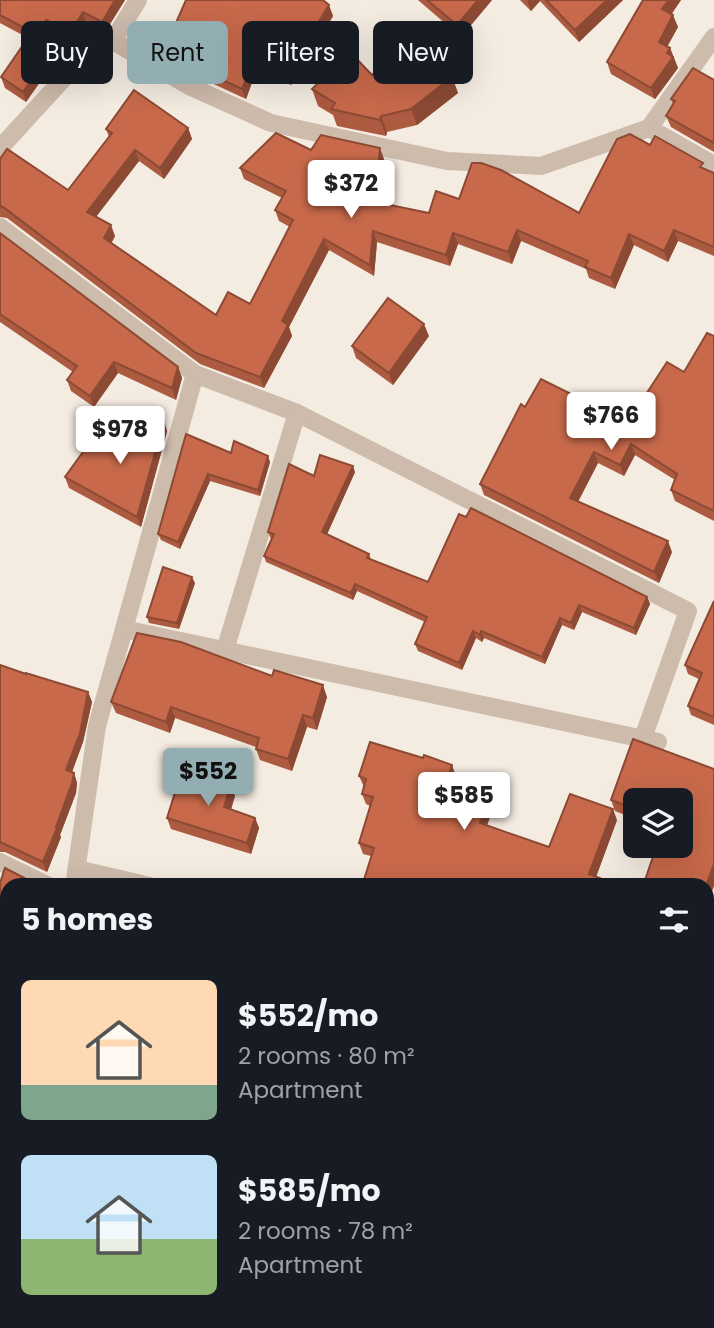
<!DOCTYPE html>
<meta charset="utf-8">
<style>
body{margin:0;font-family:Poppins,sans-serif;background:#20242c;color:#f1f3f6;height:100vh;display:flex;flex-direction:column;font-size:26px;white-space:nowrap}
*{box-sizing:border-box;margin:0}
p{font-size:23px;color:#9ea1a6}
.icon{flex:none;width:38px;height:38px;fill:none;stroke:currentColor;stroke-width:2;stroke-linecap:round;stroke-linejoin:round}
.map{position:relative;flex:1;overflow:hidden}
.details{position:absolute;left:0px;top:878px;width:714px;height:450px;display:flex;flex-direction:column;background:#171b24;border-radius:21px 21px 0 0;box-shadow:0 7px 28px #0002}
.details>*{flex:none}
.top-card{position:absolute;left:21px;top:21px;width:672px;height:63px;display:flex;gap:14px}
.controls{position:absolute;left:623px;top:788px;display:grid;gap:14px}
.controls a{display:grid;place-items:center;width:70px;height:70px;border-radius:10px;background:#171b24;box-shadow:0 7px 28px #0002;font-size:35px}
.price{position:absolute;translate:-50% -60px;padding:0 16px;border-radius:7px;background:#fff;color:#222;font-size:23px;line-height:46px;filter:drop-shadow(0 2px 4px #0008)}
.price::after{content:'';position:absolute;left:50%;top:42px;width:21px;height:16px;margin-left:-10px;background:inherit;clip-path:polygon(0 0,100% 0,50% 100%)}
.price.selected{background:#92aeb2;color:#111}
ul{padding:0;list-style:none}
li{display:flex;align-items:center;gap:21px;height:175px;padding:0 21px}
li span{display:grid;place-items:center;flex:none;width:196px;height:140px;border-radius:10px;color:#555}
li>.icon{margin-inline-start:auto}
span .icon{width:84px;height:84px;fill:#fffc;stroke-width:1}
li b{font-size:30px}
h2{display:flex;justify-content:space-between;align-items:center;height:84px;padding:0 21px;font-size:30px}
.chip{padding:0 24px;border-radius:10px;background:#171b24;box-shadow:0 7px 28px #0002;font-size:24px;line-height:63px}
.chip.selected{background:#92aeb2;color:#111}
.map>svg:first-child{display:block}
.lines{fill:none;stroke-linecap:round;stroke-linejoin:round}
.minor{stroke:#cdbbac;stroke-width:18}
.wall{fill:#ac5a40}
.shaded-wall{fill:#8c4a34}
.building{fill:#c8694b;stroke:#8c4a34;stroke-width:2}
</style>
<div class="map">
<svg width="714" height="1328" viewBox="0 0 714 1328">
<rect width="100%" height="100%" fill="#f4ebe1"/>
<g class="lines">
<!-- minor -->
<g class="minor">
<polyline points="113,41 138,0"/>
<polyline points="649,128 714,37"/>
<polyline points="0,148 77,64 113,41 189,86 271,123 447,161 541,166 649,128 714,165"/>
<polyline points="0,227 195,374 97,726 74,886"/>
<polyline points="195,374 297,413 688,611 643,738"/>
<polyline points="124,629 658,742"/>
<polyline points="225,650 297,413"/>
<polyline points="0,862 49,886"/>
<polyline points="77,869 150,886"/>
<polyline points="0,1112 7,1097"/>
<polyline points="707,1164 714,1166"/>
<polyline points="567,1324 647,1328"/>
<polyline points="394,1328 398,1321"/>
</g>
</g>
<!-- wall -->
<g class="wall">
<polygon points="125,0 105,32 86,22 76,40 49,30 48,32 63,49 26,102 5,88 1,77 28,38 0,23 0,1"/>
<polygon points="418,0 492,0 461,37"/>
<polygon points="520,0 623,0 579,42 540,1 531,11"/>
<polygon points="643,0 681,0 671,14 678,27 667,47 670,48 678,68 655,99 611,74 607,62"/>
<polygon points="327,3 333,16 291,85 257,69 246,99 207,81 203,71 211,50 178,36 175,25"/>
<polygon points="372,75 452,77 458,93 417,125 387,132 386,136 337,126 333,115 318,106 312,89"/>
<polygon points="714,80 714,152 671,127 666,116 673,104 671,99"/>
<polygon points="188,128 192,139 164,179 139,161 96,217 115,236 111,243 216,315 250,304 290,227 279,221 275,210 282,198 244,179 240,168 311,150 384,159 380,203 429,213 459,199 579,213 650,145 714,173 714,256 678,241 668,262 634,245 615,289 589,278 586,269 521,241 512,264 458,244 450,266 377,242 374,276 329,250 289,327 292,336 264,388 200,364 7,218 0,217 0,159 68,190 109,137 106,129"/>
<polygon points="0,233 178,367 182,378 176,400 118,373 94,407 71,391 67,380 73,372 0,322"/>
<polygon points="429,336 393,385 356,358 352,346"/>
<polygon points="714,336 714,521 675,501 671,490 675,480 635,455 624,476 598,463 578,502 672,552 659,583 484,495 480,484 525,407 575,396 576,400 626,425 684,372"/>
<polygon points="164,421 167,431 141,527 69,488 65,477 115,451"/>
<polygon points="186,434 231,453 270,462 260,496 210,481 180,549 161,540 158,534"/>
<polygon points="355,472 327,534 369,554 371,559 428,582 647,597 650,604 636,635 582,612 574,630 562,625 545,664 484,638 482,642 476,638 462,670 418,651 415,644 425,622 357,591 353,600 266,562 264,556 271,539 268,532 314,476"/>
<polygon points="195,583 179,629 149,623 147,617"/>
<polygon points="714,601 714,725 691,715 688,706 699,679 688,674 685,665"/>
<polygon points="0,665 26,674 88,692 92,702 83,742 72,772 74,773 77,783 76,793 60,835 61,837 47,872 5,852 0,852"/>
<polygon points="327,697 317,730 307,727 292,771 260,760 256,749 256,747 175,718 170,733 116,713 111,702"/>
<polygon points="633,739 681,800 635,800 635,819 615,811 611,800"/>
<polygon points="359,776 456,776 455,780 495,804 487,825 549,847 617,820 596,877 371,856 363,854 359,843 370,806 366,804 362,794 364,787"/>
<polygon points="235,796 231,810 255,818 259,828 251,854 171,829 167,818"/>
<polygon points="0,883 7,886 7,1071 0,1069"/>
<polygon points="707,905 714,908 714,1155 707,1153"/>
<polygon points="7,1117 7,1167 0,1164 0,1128"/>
<polygon points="714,1165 714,1276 707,1273 707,1166"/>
</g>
<!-- shaded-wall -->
<g class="shaded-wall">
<polygon points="115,0 125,0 105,32 102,22"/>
<polygon points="478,0 492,0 461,37 457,25"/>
<polygon points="527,0 540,0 540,1 531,11"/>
<polygon points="607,0 623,0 579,42 575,30"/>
<polygon points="669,0 681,0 667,21 662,9"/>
<polygon points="329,5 333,16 291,85 287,74"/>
<polygon points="83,12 86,22 76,40 72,30"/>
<polygon points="673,15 678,27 663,54 659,42"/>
<polygon points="46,20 49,30 45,37 42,27"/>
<polygon points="59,39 63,49 26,102 23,92"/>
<polygon points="670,48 678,68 655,99 651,88"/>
<polygon points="254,59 257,69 246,99 242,89"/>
<polygon points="452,77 458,93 417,125 411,109"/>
<polygon points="381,116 387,132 386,136 380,120"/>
<polygon points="188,128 192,139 164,179 160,168"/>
<polygon points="380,148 384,159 379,213 375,202"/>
<polygon points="135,150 139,161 91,223 87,212"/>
<polygon points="111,225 115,236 108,250 104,238"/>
<polygon points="517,230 521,241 512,264 508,252"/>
<polygon points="674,230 678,241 668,262 664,251"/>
<polygon points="373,231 377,242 374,276 370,265"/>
<polygon points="453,233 458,244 450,266 446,255"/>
<polygon points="629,234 634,245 615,289 611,278"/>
<polygon points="324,239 329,250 289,327 292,336 264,388 260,377 282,321"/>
<polygon points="424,324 429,336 393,385 389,373"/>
<polygon points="114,362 118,373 94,407 90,396"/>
<polygon points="178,367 182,378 176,400 172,388"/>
<polygon points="164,421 167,431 141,527 137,517"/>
<polygon points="631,444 635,455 624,476 620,465"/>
<polygon points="594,452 598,463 574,509 570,498"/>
<polygon points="268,456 270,462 260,496 258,490"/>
<polygon points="353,466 355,472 325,539 322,532"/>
<polygon points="208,474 210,481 180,549 178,542"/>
<polygon points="668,541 672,552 659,583 654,572"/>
<polygon points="192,577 195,583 179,629 177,623"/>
<polygon points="355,584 357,591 353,600 351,593"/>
<polygon points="647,597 650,604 636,635 634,628"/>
<polygon points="579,605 582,612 574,630 571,623"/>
<polygon points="560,618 562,625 545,664 542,657"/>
<polygon points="473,631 476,638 462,670 459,663"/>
<polygon points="481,631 484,638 482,642 480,635"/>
<polygon points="323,685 327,697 317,730 313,718"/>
<polygon points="88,692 92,702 83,742 69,780 66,770"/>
<polygon points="171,707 175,718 170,733 166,722"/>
<polygon points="303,715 307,727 292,771 288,759"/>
<polygon points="452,765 456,776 452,788 448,777"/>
<polygon points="74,773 77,783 76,793 60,835 61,837 47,872 43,862"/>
<polygon points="231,786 235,796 228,818 224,807"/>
<polygon points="491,793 495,804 484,833 480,823"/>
<polygon points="613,809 617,820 593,885 589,874"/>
<polygon points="255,818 259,828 251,854 247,843"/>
<polygon points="714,864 714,886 707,905 706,886"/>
<polygon points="34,1321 42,1321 39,1328 31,1328"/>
<polygon points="191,1321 199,1321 197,1328 189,1328"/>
</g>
<!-- building -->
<g class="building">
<polygon points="0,0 115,0 102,22 83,12 72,30 46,20 42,27 59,39 23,92 1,77 32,32 0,15"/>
<polygon points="186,0 323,0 329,5 287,74 254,59 242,89 203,71 214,42 175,25"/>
<polygon points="427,0 478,0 457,25"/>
<polygon points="546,0 607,0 575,30"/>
<polygon points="643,0 669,0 662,9 673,15 659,42 670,48 667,53 673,57 651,88 607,62"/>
<polygon points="405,42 452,77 411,109 381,116 380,120 331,109 335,103 312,89 350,52 372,75"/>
<polygon points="693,68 714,80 714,143 666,116 675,101 671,99"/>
<polygon points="134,90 188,128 160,168 135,150 87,212 111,225 104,238 216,315 228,292 250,304 293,220 275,210 286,191 240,168 276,133 311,150 321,135 380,148 375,202 429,213 436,191 459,199 472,163 481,163 501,170 579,213 617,139 630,134 650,145 655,136 703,163 700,167 714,173 714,247 674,230 664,251 629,234 611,278 585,267 588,261 517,230 508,252 453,233 446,255 373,231 370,265 324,239 282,321 288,325 260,377 196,353 3,207 0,206 0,159 7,149 68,190 112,133 106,129"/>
<polygon points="0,233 178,367 172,388 114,362 90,396 67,380 77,366 0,314"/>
<polygon points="388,298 424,324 389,373 352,346"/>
<polygon points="707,333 714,336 714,511 671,490 677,474 631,444 620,465 594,452 570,498 668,541 654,572 480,484 521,404 525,407 541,379 575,396 573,399 626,425 667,362 684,372"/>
<polygon points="145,413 164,421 137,517 65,477 93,438 115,451"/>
<polygon points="186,434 231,453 234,441 268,456 258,490 208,474 178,542 158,534"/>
<polygon points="320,455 353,466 322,532 369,554 367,558 428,582 459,514 466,517 471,508 647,597 634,628 579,605 571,623 560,618 542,657 481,631 480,635 473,631 459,663 415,644 427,617 355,584 351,593 264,556 274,534 268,532 289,464 314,476"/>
<polygon points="163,567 192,577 177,623 147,617"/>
<polygon points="714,601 714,717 688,706 702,673 685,665"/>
<polygon points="137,633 181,642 272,676 274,670 323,685 313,718 303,715 288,759 256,749 259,738 171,707 166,722 111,702"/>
<polygon points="0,665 26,674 26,673 88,692 80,733 66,770 74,773 72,783 56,827 57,828 43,862 0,842"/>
<polygon points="633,739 714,769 714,864 706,886 643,886 657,845 681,845 681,800 635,800 635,809 611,800"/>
<polygon points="370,742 423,758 424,755 452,765 448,777 491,793 480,823 549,847 570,794 613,809 589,874 620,886 362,886 374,848 359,843 373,797 362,794 366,779 359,776"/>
<polygon points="182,770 231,786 224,807 255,818 247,843 167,818"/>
<polygon points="5,868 34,883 33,886 7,886 7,1062 0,1060 0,883"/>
<polygon points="707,905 714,908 714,1145 707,1143"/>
<polygon points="4,1116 7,1117 7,1158 0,1155 0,1128"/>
<polygon points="714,1165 714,1267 707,1264 707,1166"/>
<polygon points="0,1232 6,1234 7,1232 7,1321 34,1321 31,1328 0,1328"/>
<polygon points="133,1321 191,1321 189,1328 130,1328"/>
<polygon points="434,1321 454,1328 432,1328"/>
<polygon points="476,1321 556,1321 557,1323 603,1327 603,1328 474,1328"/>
</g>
</svg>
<div class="controls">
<a><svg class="icon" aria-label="layers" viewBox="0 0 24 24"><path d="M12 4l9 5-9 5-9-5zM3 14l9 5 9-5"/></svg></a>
</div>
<b class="price" style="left:351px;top:220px">$372</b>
<b class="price" style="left:611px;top:452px">$766</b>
<b class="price" style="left:120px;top:466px">$978</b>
<b class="price selected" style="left:208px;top:808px">$552</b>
<b class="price" style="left:464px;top:832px">$585</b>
<div class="top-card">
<a class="chip">Buy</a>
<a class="chip selected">Rent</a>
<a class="chip">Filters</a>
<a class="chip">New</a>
</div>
<section class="details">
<h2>5 homes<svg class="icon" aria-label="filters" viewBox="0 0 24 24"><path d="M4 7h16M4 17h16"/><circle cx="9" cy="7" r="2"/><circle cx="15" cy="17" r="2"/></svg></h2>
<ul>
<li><span style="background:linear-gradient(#ffd9b3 75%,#7fa58c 0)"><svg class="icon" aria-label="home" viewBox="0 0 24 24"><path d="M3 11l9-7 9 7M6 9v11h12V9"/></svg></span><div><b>$552/mo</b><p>2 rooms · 80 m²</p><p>Apartment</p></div></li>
<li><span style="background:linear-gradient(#bfe0f5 60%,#8fb573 0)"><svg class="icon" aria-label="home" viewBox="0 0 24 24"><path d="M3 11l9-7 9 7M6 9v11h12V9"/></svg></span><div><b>$585/mo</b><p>2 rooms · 78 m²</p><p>Apartment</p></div></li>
</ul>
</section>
</div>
